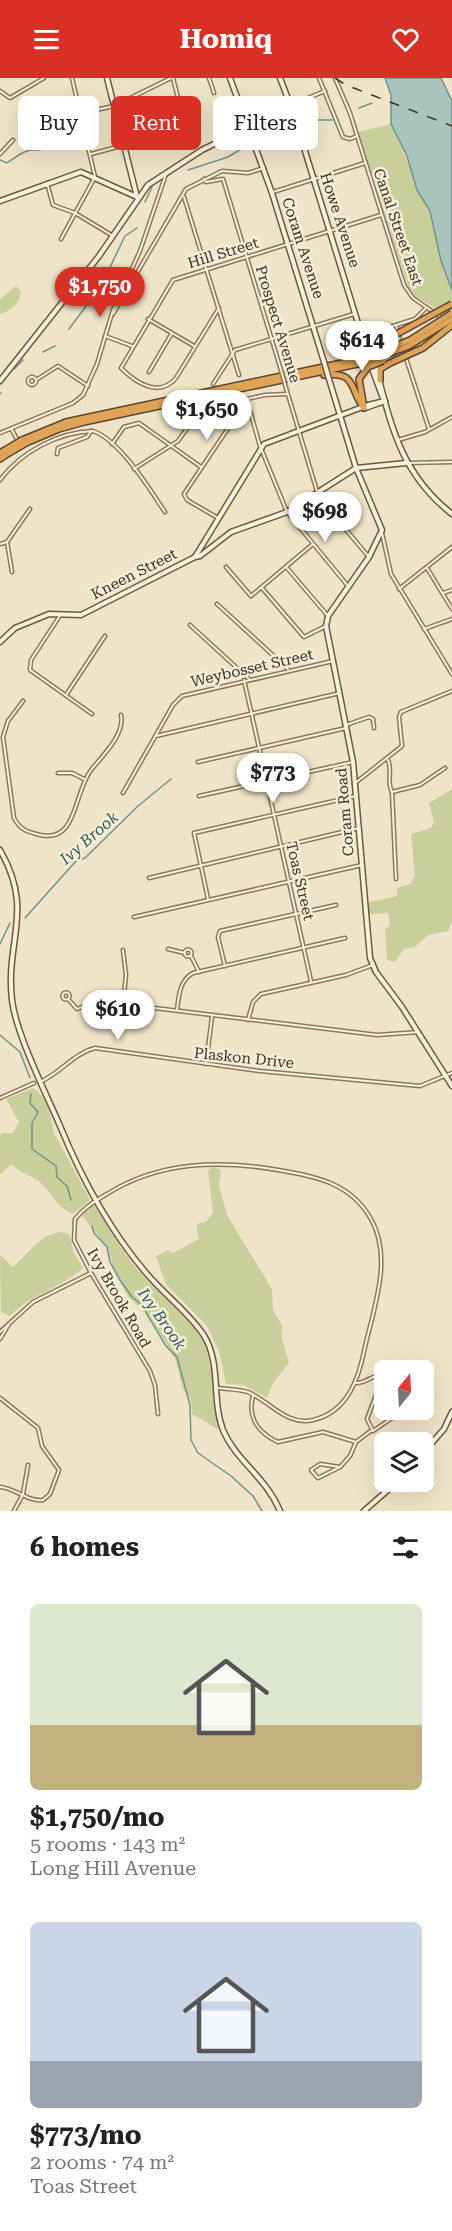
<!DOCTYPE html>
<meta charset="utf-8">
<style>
body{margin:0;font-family:"Roboto Serif",serif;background:#f6f6f6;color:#222;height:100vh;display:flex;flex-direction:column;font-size:22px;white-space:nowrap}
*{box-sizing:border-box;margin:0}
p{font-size:20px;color:#767676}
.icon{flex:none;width:33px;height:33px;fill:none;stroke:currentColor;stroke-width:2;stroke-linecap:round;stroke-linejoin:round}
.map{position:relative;height:1433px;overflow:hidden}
.sheet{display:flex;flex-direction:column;background:#fff;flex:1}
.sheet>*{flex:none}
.hud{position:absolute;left:18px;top:18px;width:417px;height:54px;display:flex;gap:12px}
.needle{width:39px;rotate:18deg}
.buttons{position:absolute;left:374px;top:1282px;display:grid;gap:12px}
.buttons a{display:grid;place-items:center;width:60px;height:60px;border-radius:9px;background:#fff;box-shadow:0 6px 24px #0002;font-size:30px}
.price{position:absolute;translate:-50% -51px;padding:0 14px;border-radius:21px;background:#fff;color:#222;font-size:20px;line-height:39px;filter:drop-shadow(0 2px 3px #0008)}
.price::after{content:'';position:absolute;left:50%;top:36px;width:18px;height:14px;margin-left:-9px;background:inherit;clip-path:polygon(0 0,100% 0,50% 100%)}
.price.selected{background:#d93025;color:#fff}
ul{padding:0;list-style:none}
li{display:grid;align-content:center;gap:12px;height:318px;padding:0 30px}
li span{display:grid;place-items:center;height:186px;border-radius:9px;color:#555}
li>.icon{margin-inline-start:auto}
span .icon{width:108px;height:108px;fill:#fffc;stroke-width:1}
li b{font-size:26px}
h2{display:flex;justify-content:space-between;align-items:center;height:72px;padding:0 30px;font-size:26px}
.tag{padding:0 21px;border-radius:9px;background:#fff;box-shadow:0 6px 24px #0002;font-size:21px;line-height:54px}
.tag.selected{background:#d93025;color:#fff}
header{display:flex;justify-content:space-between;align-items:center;height:78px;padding:0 30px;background:#d93025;color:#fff;font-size:27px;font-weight:700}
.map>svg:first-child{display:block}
.green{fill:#c9cf9b}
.water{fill:#a9c4bc;stroke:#6f938a;stroke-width:1.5}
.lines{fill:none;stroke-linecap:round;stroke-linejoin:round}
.stream{stroke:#6f938a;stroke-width:1.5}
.street-casing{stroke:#8d765c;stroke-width:5}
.secondary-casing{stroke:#6f573f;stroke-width:7}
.highway-casing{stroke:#5b4430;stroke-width:8}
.street{stroke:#faf1dc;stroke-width:2}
.secondary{stroke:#faf1dc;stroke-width:4}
.highway{stroke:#e0a458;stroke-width:5}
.rail{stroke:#3d2e20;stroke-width:1.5;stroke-dasharray:10 10;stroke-linecap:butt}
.street-bridge-casing{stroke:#8d765c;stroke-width:5;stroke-linecap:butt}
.secondary-bridge-casing{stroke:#6f573f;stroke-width:7;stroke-linecap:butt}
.highway-bridge-casing{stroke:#5b4430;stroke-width:8;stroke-linecap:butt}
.street-bridge{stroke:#faf1dc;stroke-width:2}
.secondary-bridge{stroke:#faf1dc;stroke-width:4}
.highway-bridge{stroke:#e0a458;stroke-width:5}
.labels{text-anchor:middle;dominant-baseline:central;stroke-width:5;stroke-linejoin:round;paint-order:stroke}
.street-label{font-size:15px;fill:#3d2e20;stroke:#f7eed8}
.water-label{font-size:16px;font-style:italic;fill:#2f5d5a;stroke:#f7eed8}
</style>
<header><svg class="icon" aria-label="menu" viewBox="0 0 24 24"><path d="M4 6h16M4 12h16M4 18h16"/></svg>Homiq<svg class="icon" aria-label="heart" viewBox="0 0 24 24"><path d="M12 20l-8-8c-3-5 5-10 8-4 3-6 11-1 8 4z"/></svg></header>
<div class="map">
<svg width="452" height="1433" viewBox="0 0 452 1433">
<rect width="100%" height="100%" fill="#f0e4c8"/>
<!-- green -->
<g class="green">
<polygon points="391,46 430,133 441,183 452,212 452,246 437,231 416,219 408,209 361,65 359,54"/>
<path d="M16 208 21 214C20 225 11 233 0 236V221Z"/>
<polygon points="452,711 452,843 448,853 428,857 415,869 404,871 395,884 387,882 385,852 390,847 388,835 369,836 369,824 397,818 397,810 410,806 415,798 411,756 431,750 434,744 429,725"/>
<path d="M33 1010C46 1016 52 1041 54 1055L90 1122 73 1136C56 1129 54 1118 42 1106 33 1097 20 1096 11 1086L0 1097V1058L2 1055H13L19 1044 6 1021Z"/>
<polygon points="212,1089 221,1092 219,1107 227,1137 272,1211 273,1232 282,1247 282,1261 289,1285 273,1305 267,1320 243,1307 226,1306 219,1273 207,1248 166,1206 156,1178 169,1172 173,1175 199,1161 196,1149 199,1145 205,1145 213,1135 208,1093"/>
<path d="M94 1127C110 1151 124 1177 144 1199 165 1222 195 1240 206 1271 216 1297 213 1325 219 1352L192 1336 191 1322 183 1311 175 1281 142 1231 129 1220 115 1195 108 1170 81 1136Z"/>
<path d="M62 1154 69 1156 74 1175 83 1190C61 1210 31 1216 10 1238L1 1234 0 1177 13 1189C30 1175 39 1156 62 1154Z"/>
</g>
<!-- water -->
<polygon class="water" points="385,0 441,0 452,23 452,212 441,183 430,133 417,112 407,78 391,46 391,17"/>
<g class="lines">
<!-- stream -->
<g class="stream">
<polyline points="359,30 372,25"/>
<polyline points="307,42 332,42"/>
<polyline points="278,47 285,47"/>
<polyline points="266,54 272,50"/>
<path d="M0 82 7 85C19 77 26 70 40 72"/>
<polyline points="188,92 228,79 251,65"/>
<polyline points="145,124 152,109"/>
<polyline points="69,251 101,208 125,158 137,150"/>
<polyline points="43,274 55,268"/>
<polyline points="14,291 23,282"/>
<polyline points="0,316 1,315"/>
<polyline points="25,840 76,783 85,780 138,728 171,701"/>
<polyline points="0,866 10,845"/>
<polyline points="0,957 20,974 30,1000"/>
<polyline points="31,1016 30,1025 38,1034 32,1045 32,1071 56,1088 57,1099 67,1108 71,1122"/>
<polyline points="92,1148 94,1155 107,1169 110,1184 120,1202 132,1219 142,1227 165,1267 177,1279 190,1327 191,1362 198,1375 231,1398 253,1418 262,1433"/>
</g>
<!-- street casing -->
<g class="street-casing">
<g id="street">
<polyline points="209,0 214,15"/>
<polyline points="319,0 343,59 350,61 357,58"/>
<polyline points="335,0 350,35 404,207 413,220 442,240"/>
<polyline points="0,13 10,20 44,0"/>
<polyline points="291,27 325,13"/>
<polyline points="82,35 114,28 171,0"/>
<polyline points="0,76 13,62"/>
<polyline points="91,76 143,62 183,40 173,0"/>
<polyline points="204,101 206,104 223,101 281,292"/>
<polyline points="47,105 53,127 75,135 113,158"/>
<polyline points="273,114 365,85"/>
<polyline points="184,119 239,297"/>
<polyline points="61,161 95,99 72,0"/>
<path d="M219 230 176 300C159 320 136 305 121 290L173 202 381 137"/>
<polyline points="113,236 186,111 222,93 248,95 264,90"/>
<polyline points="148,241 194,268"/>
<polyline points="396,247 401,266"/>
<polyline points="365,257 415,241 426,230"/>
<polyline points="105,258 132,268"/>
<polyline points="403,271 429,351"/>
<polyline points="149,294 172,255"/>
<circle cx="32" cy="303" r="4"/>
<polyline points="36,302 58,288 88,308"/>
<polyline points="213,306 235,272 354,236"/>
<polyline points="286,310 319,420 369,479"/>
<polyline points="247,322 260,368 287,434 348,508"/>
<polyline points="12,352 18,363"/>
<polyline points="0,355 73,325 83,317 97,286 113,232 140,173 166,96"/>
<polyline points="398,362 425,354 452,339"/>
<polyline points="112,366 124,349 139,345 201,389"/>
<polyline points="57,376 58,370 87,359 91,353"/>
<polyline points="407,385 452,384"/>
<polyline points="134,391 178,363 201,331 265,317 287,316"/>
<path d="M0 402C21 374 58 354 93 353 120 362 150 412 165 434"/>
<polyline points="218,440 187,422 184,416 247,322"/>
<polyline points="382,455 391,496 452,596"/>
<polyline points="7,464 12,494"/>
<polyline points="0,466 7,464 30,431"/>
<polyline points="226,489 251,518 313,466"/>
<polyline points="287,490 328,538"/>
<polyline points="427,490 452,531"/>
<polyline points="262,510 304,559 326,548"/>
<polyline points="399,511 452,469"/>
<polyline points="443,515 452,512"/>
<polyline points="217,526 288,591"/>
<polyline points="61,536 31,582 30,592 92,636"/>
<polyline points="190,547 249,601"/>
<polyline points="424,551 452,541"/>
<polyline points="244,602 311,903"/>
<polyline points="66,617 105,558"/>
<path d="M23 623 8 643 3 659 14 740C20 752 28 754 40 757 78 765 73 716 91 692 102 678 125 657 121 637"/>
<polyline points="346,647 369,639 373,641 374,650"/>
<polyline points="156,658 340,615"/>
<path d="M388 682C393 693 386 703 392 714L396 801"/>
<polyline points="198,684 346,650"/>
<polyline points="58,695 72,695 84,701"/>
<polyline points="354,706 402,668 399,639 401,634 452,613"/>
<polyline points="392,714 420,707 445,690"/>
<polyline points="123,715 173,627 182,618 333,583"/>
<polyline points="199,718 353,684"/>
<polyline points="149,800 359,750"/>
<polyline points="208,821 194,755 356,718"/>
<polyline points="134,839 362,787"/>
<polyline points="168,871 185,875"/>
<circle cx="188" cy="875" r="3.5"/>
<polyline points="191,878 199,894"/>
<polyline points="225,888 218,859 220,853 336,827"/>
<circle cx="66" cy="918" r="3.5"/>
<polyline points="68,921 77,931 97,923 377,957 419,954"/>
<polyline points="123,926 126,897 123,872"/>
<path d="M177 932C179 918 179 903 193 895L345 860"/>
<polyline points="248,942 253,924 261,916 346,897 373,887"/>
<polyline points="206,986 212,939"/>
<path d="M42 1003C61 994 75 975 95 970L260 993 420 1008 452 995"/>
<polyline points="0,1020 34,1005"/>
<polyline points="0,1254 33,1224 91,1195"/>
<polyline points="0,1261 9,1246"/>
<polyline points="384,1296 367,1341 373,1353 404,1332"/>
<path d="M356 1305C366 1305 373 1297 383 1296"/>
<polyline points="423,1308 425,1309 423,1318"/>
<path d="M253 1318C247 1340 259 1355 278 1364L323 1354 356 1364"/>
<path d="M0 1320 38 1350 42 1368 59 1392 50 1416 43 1422C28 1424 15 1410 0 1409"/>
<path d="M158 1336 155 1307 150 1293 91 1195 74 1162 75 1141C84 1130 94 1123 107 1116 159 1083 219 1082 278 1092 315 1098 351 1105 371 1141 393 1180 374 1229 365 1269 359 1300 348 1334 313 1342 286 1348 271 1324 248 1314 239 1311 227 1311 217 1310"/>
<polygon points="320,1386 340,1389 318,1400 311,1392"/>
<polyline points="340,1389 350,1378 356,1364 372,1352"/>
<polyline points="14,1433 23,1416 28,1387"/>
</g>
</g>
<!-- secondary casing -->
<g class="secondary-casing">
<g id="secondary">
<polyline points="107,0 137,119"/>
<polyline points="230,0 272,115 324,284"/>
<polyline points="280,0 293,34 369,281"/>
<polyline points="0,123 81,94 137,119"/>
<polyline points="364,257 373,279"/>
<path d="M375 286C391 347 400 395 452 436"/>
<polyline points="371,288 384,323"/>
<polyline points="329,301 356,390 382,452 369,479 328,538 326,548 353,684 370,880 376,894 402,929 452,1008"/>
<polyline points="0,303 99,178 148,107 202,72 291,28"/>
<polyline points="365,330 385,323"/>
<polyline points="195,479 200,478 231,454 287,434 356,390 406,385"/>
<polyline points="0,564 15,550 49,536 81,537 195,479 264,366 368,327 385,323"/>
<path d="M0 772C35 833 5 862 12 922 16 956 46 1015 60 1048 82 1101 110 1153 147 1196 165 1217 187 1233 203 1256 222 1285 211 1321 223 1352 236 1383 266 1399 280 1433"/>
<polyline points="423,1375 444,1351 452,1334"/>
<polyline points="364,1433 397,1404"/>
</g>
</g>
<!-- highway casing -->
<g class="highway-casing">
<g id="highway">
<polyline points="367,272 382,264"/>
<path d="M324 297C358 293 349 312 364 330"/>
<polyline points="380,302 380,291 390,285"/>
<polyline points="364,330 359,301 368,289"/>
<polyline points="22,362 66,344 365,280"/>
<polyline points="26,365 59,351 84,344 367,284"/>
<polyline points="0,375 12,368"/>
<polyline points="0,381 14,372"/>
</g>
</g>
<!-- street -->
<use href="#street" class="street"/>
<!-- secondary -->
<use href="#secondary" class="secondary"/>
<!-- highway -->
<use href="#highway" class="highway"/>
<!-- rail -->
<polyline class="rail" points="335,0 346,7 452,48"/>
<!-- street-bridge casing -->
<g class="street-bridge-casing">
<polyline id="street-bridge" points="281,292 286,310"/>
</g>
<!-- secondary-bridge casing -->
<g class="secondary-bridge-casing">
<polyline id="secondary-bridge" points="324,284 329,301"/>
</g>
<!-- highway-bridge casing -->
<g class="highway-bridge-casing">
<g id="highway-bridge">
<polyline points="382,264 452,226"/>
<polyline points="365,280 410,262 452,235"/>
<polyline points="367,284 409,268 452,241"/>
<polyline points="390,285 423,270 452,247"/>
<polyline points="368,289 383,283"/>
<polyline points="12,368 22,362"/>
<polyline points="14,372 26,365"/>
</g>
</g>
<!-- street-bridge -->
<use href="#street-bridge" class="street-bridge"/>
<!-- secondary-bridge -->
<use href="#secondary-bridge" class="secondary-bridge"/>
<!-- highway-bridge -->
<use href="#highway-bridge" class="highway-bridge"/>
</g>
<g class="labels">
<!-- street labels -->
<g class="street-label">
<text transform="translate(340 142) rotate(72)">Howe Avenue</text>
<text transform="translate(398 149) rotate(71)">Canal Street East</text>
<text transform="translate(303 170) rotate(72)">Coram Avenue</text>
<text transform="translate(223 175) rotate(-17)">Hill Street</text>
<text transform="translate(278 246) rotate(73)">Prospect Avenue</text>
<text transform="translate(134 496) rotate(-27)">Kneen Street</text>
<text transform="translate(252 590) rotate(-13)">Weybosset Street</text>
<text transform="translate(345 734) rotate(-95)">Coram Road</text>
<text transform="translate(300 803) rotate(77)">Toas Street</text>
<text transform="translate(244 980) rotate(6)">Plaskon Drive</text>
<text transform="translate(119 1220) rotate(60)">Ivy Brook Road</text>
</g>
<!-- water labels -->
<g class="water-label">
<text transform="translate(89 760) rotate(-41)">Ivy Brook</text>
<text transform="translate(162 1241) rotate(55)">Ivy Brook</text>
</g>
</g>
</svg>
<div class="buttons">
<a><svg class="needle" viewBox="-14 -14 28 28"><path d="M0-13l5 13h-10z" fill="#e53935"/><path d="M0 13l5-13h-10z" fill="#767676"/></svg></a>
<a><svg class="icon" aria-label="layers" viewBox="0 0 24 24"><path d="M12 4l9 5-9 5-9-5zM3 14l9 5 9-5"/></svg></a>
</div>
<b class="price selected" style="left:100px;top:240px">$1,750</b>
<b class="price" style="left:362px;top:294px">$614</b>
<b class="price" style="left:207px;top:363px">$1,650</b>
<b class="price" style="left:325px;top:465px">$698</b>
<b class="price" style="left:273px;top:726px">$773</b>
<b class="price" style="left:118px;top:963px">$610</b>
<div class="hud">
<a class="tag">Buy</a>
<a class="tag selected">Rent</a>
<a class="tag">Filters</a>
</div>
</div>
<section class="sheet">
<h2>6 homes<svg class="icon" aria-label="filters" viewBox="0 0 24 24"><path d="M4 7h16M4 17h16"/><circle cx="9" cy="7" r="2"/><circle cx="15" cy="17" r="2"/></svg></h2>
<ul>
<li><span style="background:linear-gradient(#dfe7d0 65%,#c2b280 0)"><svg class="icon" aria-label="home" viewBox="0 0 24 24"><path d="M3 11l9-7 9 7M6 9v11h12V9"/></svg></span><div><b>$1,750/mo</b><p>5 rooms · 143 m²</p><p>Long Hill Avenue</p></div></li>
<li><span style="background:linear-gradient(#c9d6e8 75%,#9aa5b1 0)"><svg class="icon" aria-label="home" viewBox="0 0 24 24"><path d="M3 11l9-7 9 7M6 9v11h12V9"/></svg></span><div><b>$773/mo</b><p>2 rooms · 74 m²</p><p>Toas Street</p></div></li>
</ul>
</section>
